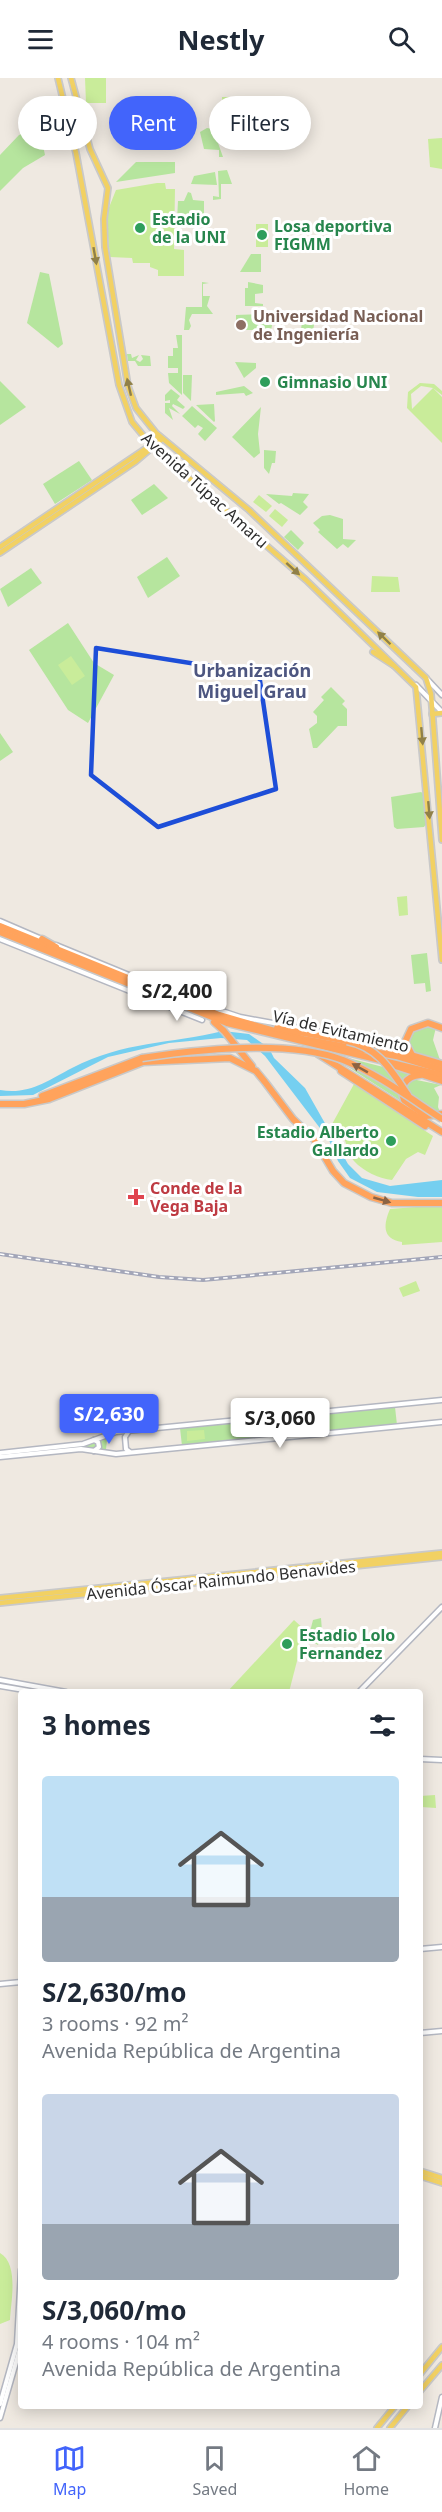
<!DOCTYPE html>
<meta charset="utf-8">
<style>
body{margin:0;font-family:"Noto Sans",sans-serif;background:#f2f2f3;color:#1f2937;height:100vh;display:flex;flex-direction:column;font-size:22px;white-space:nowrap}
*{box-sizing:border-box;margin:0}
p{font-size:20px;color:#747a83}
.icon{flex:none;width:33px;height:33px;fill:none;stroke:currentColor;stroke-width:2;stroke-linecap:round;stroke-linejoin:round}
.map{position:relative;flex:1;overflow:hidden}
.sheet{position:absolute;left:18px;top:1611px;width:405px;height:720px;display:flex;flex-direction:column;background:#fff;border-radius:6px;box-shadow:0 3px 15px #0003}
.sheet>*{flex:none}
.hud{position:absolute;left:18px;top:18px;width:406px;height:54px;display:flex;gap:12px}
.price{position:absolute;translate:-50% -51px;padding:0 14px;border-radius:6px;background:#fff;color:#222;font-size:20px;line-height:39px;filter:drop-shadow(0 2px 3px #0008)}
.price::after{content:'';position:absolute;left:50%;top:36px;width:18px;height:14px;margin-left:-9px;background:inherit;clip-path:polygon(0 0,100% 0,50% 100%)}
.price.on{background:#4264fb;color:#fff}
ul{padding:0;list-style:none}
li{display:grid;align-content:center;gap:12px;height:318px;padding:0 24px}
li span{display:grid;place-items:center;height:186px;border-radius:6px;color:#555}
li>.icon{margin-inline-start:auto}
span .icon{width:108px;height:108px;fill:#fffc;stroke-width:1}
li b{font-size:26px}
h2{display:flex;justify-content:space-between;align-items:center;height:72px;padding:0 24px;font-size:26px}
.pill{padding:0 21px;border-radius:27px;background:#fff;box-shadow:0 3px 15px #0003;font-size:21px;line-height:54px}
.pill.on{background:#4264fb;color:#fff}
header{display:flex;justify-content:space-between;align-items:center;height:78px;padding:0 24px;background:#fff;font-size:27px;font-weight:700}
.dock{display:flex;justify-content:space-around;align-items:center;height:84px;border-top:2px solid #e0e1e3;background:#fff;font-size:16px;color:#747a83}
.dock a{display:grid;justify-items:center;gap:3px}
.dock .on{color:#4264fb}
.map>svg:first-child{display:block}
.green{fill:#b6e59e}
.pitch{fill:#c9ec9a;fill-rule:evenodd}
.water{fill:#75cff0}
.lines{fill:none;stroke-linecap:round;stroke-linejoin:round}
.secondary-casing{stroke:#b4b7c1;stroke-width:7}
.primary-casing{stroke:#c9c9c9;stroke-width:8}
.highway-casing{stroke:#c9c9c9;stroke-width:9}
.secondary{stroke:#fff;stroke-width:4}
.primary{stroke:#f2d163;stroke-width:4.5}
.highway{stroke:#ffa35c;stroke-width:6}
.rail-casing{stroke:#a3a6b8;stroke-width:4}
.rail{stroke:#fff;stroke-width:1.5;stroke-dasharray:4.5;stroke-linecap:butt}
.highway-bridge-casing{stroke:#c9c9c9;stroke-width:9;stroke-linecap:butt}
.highway-bridge{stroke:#ffa35c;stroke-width:6}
.oneway{fill:#908048}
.oneway2{fill:#8c6343}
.marked{fill:none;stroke:#1d4ed8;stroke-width:4.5;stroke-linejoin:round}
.leisure-dot{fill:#2e9e5b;stroke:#fff;stroke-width:2}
.education-dot{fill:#8d6e63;stroke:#fff;stroke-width:2}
.health-dot{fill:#e0444e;stroke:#fff;stroke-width:2}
.labels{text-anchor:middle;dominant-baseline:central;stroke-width:6;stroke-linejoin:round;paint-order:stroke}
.leisure-label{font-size:16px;font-weight:bold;fill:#27864d;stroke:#fff;text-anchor:start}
.education-label{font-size:16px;font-weight:bold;fill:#785e54;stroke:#fff;text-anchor:start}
.street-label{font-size:16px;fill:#2e2e2e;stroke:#fff}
.health-label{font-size:16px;font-weight:bold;fill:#be3a42;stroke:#fff;text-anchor:start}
.neighbourhood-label{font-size:18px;font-weight:bold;fill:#4d5680;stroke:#fff}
</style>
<header><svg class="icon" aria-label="menu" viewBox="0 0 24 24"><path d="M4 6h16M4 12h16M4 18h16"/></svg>Nestly<svg class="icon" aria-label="search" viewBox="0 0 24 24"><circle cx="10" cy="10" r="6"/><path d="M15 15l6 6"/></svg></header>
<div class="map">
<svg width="442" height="2350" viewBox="0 0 442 2350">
<rect width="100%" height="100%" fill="#efe9e1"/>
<!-- green -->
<g class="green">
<rect x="161" y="20" width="16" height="11"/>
<polygon points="135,48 155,48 156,57 176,57 175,68 134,68"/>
<polygon points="39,49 45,77 23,90 0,113 0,77 19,57"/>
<polygon points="207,50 213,51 223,79 219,79 219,72 204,71 200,54"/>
<polygon points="136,84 175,84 175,95 116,104"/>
<polygon points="227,92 232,106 221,106 221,121 213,122 213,118 219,119 218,93"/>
<polygon points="215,94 217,107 191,106 194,98"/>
<polygon points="188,114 191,115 193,122 204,123 204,140 200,140 200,147 193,148 192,142 177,142 178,123 184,123"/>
<polygon points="251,176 261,176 261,194 240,194"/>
<polygon points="40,194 49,196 63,266 58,270 27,245"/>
<polygon points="202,204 209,205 203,206 203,218 210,218 207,228 213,236 192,236 189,242 191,248 189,252 184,252 186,229 202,229"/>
<polygon points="248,204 263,207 263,215 255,216 255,225 263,226 263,228 245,228 245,210 248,210"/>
<polygon points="260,236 261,243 273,243 271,252 236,252 236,237"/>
<polygon points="303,239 315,241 312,259 300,257"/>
<polygon points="176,257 182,257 182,317 169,305 168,295 178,295 178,290 168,290 168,278 173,278 173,270 178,270"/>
<polygon points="127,276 131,276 132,280 139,277 136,282 140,284 143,281 141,277 150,278 151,288 138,288 135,283 128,283"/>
<polygon points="235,284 256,285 256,290 244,300"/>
<polygon points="183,297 192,297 191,323 183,315"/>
<polygon points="0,303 26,329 0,347"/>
<polygon points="244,308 253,315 246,318 244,315 216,317 216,314"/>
<polygon points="171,311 180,318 177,322 185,329 183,331 173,326 172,328 180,336 169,330 173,342 165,335 165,325 170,325 170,322 165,323 165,317"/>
<polygon points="214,326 215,343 214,344 196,327"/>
<polygon points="192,328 217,350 205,363 198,356 203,350 198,347 195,350 182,338"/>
<polygon points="261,329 258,356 260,375 254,380 232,359"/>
<polygon points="264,372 276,373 275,385 272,385 269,396 264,390"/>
<polygon points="79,383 92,402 55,426 43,406"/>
<polygon points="154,406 168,420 142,437 131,422"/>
<polygon points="293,415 309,416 303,424 308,429 300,437 281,425 279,426 266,416 292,418"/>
<polygon points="330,437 343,441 343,461 356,462 348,470 343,466 337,471 318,454 320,452 313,445 322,438"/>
<polygon points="291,452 304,465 298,472 284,459"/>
<polygon points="167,479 180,498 148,520 137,499"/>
<polygon points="31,490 42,505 8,529 0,511"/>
<polygon points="68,545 94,585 114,597 88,645 68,632 29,572"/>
<polygon points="331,609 345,623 342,626 347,631 347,648 338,648 317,670 313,670 309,651 317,645 317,638 313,634 324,622 321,619"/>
<polygon points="0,655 13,674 0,683"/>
<polygon points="421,714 424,716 426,746 424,749 397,751 394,749 391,719"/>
<polygon points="427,875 431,913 426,914 425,905 414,906 411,877"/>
<path d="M428 947 436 949 433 962 440 982C426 978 411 978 407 963L412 951Z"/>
<path d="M340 978 411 996C401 1004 399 1009 401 1023L339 983Z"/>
<path d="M412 1001 441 1007 434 1010 439 1019 438 1029 440 1034C422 1038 414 1023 404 1011Z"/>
<polygon points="395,1329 397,1347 306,1356 304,1338"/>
<polygon points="284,1340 286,1358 182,1368 180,1350"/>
<polygon points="102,1360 107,1361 106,1372 81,1369"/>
<polygon points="321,1540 322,1553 318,1567 308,1561 313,1542"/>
</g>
<!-- pitch -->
<g class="pitch">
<polygon points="85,0 106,0 106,25 86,25"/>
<rect x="222" y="19" width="9" height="16"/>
<polygon points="442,60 442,91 430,89 428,61"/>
<polygon points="157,105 165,105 166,111 175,111 174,171 184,172 184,198 158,198 158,192 150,189 150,185 133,185 132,180 110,179 106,137 116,112"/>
<rect x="256" y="146" width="12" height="23"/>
<path d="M420 305 434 306 442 313V317L433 310 442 319V365L407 330 408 314ZM421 308 433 310 412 331 411 316Z"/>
<polygon points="259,417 272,428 266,434 253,424"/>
<polygon points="275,431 288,442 282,449 269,438"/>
<polygon points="372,498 398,499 400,514 371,514"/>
<polygon points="71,578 85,598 72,607 58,587"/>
<polygon points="407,818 408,837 399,838 397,819"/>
<path d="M354 1006 433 1058 425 1077 418 1074 406 1081 392 1102C380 1101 363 1093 354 1083 343 1070 352 1062 331 1048Z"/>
<path d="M442 1127V1164L402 1167V1164C381 1161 384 1145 390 1131Z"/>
<polygon points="416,1203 420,1213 403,1219 399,1210"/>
<polygon points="204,1352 205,1361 187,1363 187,1353"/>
<polygon points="294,1542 305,1552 289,1614 227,1614"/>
<polygon points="435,1717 436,1730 421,1729 420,1718"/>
<path d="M0 2175C19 2186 11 2223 10 2242L0 2246Z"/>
</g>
<!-- water -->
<path class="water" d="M223 953 249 956 269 970 274 980 305 1010 348 1086 362 1100 390 1108 442 1102V1119H418L377 1114 350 1100 338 1083 329 1062 265 978 247 962 221 960 169 965 108 979 33 1017 0 1018V1012C29 1017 47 1003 72 990 124 963 170 966 223 953Z"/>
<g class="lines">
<!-- secondary casing -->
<g class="secondary-casing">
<g id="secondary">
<polyline points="426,600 442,617"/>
<polyline points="416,607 442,634"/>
<polyline points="0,843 44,862"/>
<polyline points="0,861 202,942"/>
<polyline points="56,867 180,918"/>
<polyline points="192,923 240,939 349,959"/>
<polyline points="129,1353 125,1359 126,1371 130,1374"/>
<polyline points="94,1373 99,1369 98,1364 94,1362"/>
<polyline points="0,1375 83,1366 116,1354 442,1322"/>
<polyline points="0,1379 81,1371 116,1376 442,1344"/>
<polyline points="0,1602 66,1614"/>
<polyline points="0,1608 36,1614"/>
<polyline points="359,1614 442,1529"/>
<polyline points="420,1681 442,1682"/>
<polyline points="420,1871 442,1869"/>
<polyline points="0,1906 21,1904"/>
<polyline points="420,1955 442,1953"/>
<polyline points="0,2326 17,2266 21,2192"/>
<polyline points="0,2340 21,2267"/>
<polyline points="435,2350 442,2319"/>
</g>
</g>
<!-- primary casing -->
<g class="primary-casing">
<g id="primary">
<polyline points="58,0 76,75 119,307 132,344 151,367 306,502 416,609 442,882"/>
<polyline points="71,0 90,71 108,110 104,141 105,169 128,308 136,330 156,355 249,432 426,600 431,616 442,762"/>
<polyline points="0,469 151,367 159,358"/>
<polyline points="0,475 135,384 162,361"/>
<polyline points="373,574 393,587"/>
<polyline points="432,636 442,635"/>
<polyline points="0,1520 442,1475"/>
<polyline points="0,1525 442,1479"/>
<polyline points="420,2093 442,2100"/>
<polyline points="420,2098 442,2105"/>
<polyline points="420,2296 442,2269"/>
<polyline points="420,2313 442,2287"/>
<polyline points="377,2350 395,2328"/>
<polyline points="390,2350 408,2328"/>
</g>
</g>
<!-- highway casing -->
<g class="highway-casing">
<g id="highway">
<polyline points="0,848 219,937 303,961 396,978 442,992"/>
<polyline points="0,854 227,945 442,997"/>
<polyline points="42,861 56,869"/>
<polyline points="214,944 224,953 252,988"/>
<polyline points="277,950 347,963"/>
<polyline points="349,959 442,986"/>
<polyline points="318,976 442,1054"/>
<polyline points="412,977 405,964 411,951 428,945 442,950"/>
<polyline points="386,985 442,1003"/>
<polyline points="341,993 425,1048"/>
<path d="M420 997C406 998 399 1009 404 1022L426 1038 442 1036"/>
<polyline points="42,1018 142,980"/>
<polyline points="0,1026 24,1026 49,1021 143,984 230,980 256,993 265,1004 293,1041 314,1061 333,1093 344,1105 371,1119 392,1125 442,1125"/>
</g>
</g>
<!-- secondary -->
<use href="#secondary" class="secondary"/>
<!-- primary -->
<use href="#primary" class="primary"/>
<!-- highway -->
<use href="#highway" class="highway"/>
<!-- rail casing -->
<g class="rail-casing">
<polyline id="rail" points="0,1176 159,1199 203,1202 442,1179"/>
</g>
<!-- rail -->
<use href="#rail" class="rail"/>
<!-- highway-bridge casing -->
<g class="highway-bridge-casing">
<g id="highway-bridge">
<path d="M347 963C378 969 391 992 408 1017"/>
<path d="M142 980C200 971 288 961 343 982 378 996 411 1021 442 1041"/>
</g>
</g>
<!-- highway-bridge -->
<use href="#highway-bridge" class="highway-bridge"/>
</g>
<!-- one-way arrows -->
<defs><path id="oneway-solid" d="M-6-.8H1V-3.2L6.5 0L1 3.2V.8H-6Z" transform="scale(1.5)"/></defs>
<g class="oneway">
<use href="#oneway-solid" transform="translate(95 178) rotate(80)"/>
<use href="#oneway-solid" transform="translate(129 309) rotate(-103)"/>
<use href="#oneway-solid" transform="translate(293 491) rotate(42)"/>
<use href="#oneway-solid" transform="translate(384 560) rotate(-136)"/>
<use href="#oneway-solid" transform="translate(422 658) rotate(85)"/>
<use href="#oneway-solid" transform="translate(429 732) rotate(85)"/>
</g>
<g class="oneway2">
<use href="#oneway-solid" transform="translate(360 990) rotate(-151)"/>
<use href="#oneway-solid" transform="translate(382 1122) rotate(16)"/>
</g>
<!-- marked area -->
<path class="marked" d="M96 570 259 596 276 711 158 749 91 697Z"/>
<!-- markers -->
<g class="leisure-dot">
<circle cx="140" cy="150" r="6"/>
<circle cx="262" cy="157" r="6"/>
<circle cx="265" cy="304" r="6"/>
<circle cx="391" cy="1063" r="6"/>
<circle cx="287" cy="1566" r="6"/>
</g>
<circle class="education-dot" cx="241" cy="247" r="6"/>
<path class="health-dot" d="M133 1110h6v6h6v6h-6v6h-6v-6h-6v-6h6z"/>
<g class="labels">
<!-- leisure labels -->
<g class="leisure-label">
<text x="152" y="141">Estadio<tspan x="152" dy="18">de la UNI</tspan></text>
<text x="274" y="148">Losa deportiva<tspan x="274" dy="18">FIGMM</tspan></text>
<text x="277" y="304">Gimnasio UNI</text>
<text x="379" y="1054" text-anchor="end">Estadio Alberto<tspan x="379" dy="18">Gallardo</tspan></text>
<text x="299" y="1557">Estadio Lolo<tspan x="299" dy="18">Fernandez</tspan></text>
</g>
<!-- education labels -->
<g class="education-label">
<text x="253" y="238">Universidad Nacional<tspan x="253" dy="18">de Ingeniería</tspan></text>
</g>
<!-- street labels -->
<g class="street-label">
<text transform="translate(205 412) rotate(42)">Avenida Túpac Amaru</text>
<text transform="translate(341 953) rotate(13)">Vía de Evitamiento</text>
<text transform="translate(221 1502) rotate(-6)">Avenida Óscar Raimundo Benavides</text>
</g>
<!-- health labels -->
<g class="health-label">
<text x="150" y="1110">Conde de la<tspan x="150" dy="18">Vega Baja</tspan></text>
</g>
<!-- neighbourhood labels -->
<g class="neighbourhood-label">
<text x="252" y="592">Urbanización<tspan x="252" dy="21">Miguel Grau</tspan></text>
</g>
</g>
</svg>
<b class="price" style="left:177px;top:944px">S/2,400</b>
<b class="price on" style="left:109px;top:1367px">S/2,630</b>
<b class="price" style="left:280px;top:1371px">S/3,060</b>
<div class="hud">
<a class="pill">Buy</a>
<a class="pill on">Rent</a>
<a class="pill">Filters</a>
</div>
<section class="sheet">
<h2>3 homes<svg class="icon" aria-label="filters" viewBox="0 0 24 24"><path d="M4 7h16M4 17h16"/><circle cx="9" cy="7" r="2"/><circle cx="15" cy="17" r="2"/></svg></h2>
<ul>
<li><span style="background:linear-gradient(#bfe0f5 65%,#9aa5b1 0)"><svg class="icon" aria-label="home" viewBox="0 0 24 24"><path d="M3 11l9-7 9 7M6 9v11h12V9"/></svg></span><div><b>S/2,630/mo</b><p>3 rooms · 92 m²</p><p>Avenida República de Argentina</p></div></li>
<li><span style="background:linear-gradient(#c9d6e8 70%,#9aa5b1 0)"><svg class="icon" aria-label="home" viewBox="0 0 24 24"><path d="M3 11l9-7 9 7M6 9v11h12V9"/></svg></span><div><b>S/3,060/mo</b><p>4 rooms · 104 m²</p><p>Avenida República de Argentina</p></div></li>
</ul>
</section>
</div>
<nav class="dock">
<a class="on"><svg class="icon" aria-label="map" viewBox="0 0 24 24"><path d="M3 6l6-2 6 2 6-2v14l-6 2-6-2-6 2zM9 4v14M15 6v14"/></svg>Map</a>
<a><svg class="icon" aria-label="saved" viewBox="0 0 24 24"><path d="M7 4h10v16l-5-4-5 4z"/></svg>Saved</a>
<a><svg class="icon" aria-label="home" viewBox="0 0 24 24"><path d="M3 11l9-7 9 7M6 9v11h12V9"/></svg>Home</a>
</nav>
